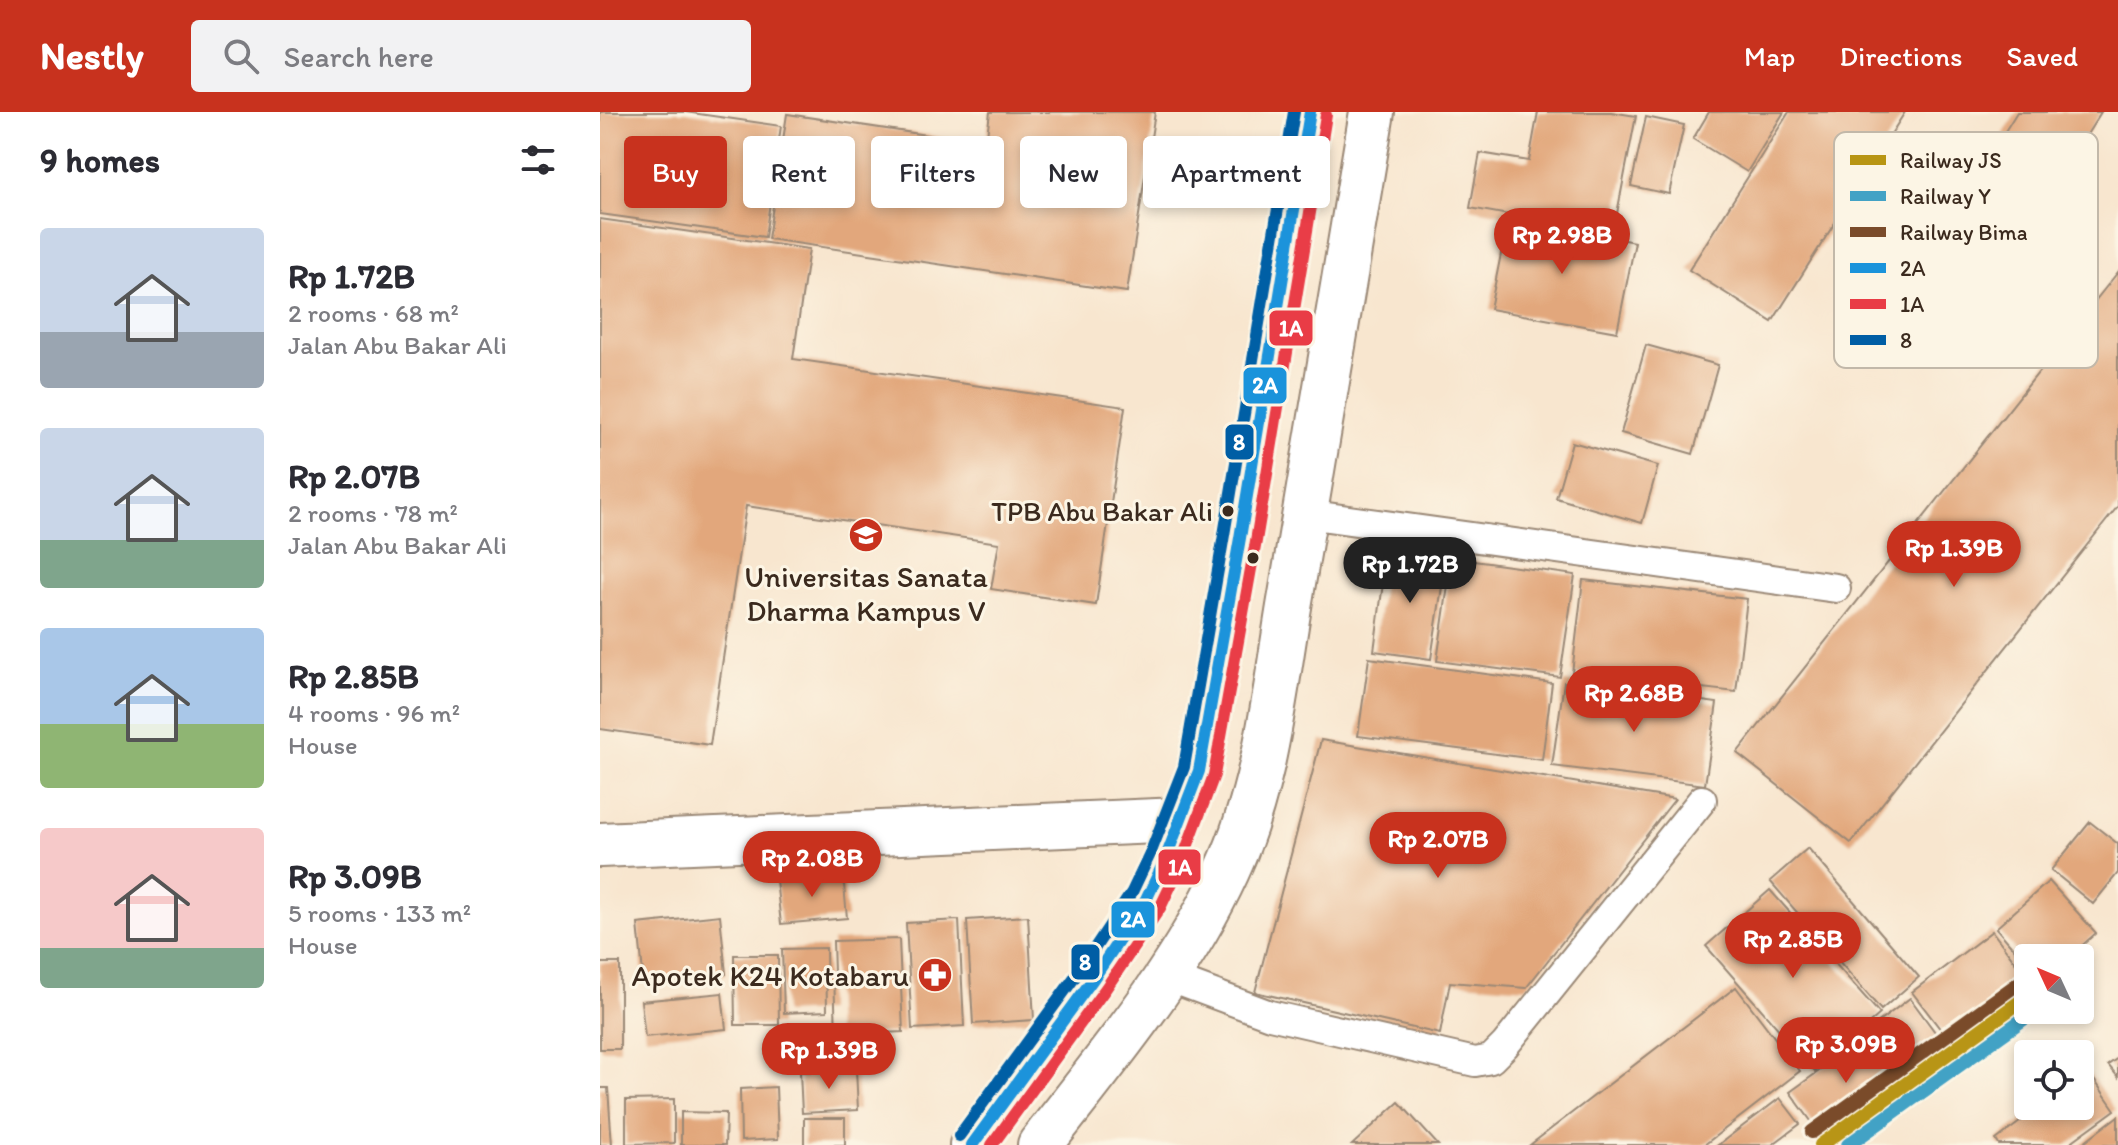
<!DOCTYPE html>
<meta charset="utf-8">
<style>
body{margin:0;font-family:Itim,sans-serif;background:#f2f2f3;color:#2b2b33;height:100vh;display:flex;flex-direction:column;font-size:30px;white-space:nowrap}
*{box-sizing:border-box;margin:0}
p{font-size:26px;color:#7c7c81}
.icon{flex:none;width:44px;height:44px;fill:none;stroke:currentColor;stroke-width:2;stroke-linecap:round;stroke-linejoin:round}
.map{position:relative;flex:1;overflow:hidden}
.drawer{display:flex;flex-direction:column;background:#fff;width:600px}
.drawer>*{flex:none}
.banner{position:absolute;left:24px;top:24px;width:760px;height:72px;display:flex;gap:16px}
.needle{width:52px;rotate:314deg}
.controls{position:absolute;left:1414px;top:832px;display:grid;gap:16px}
.controls a{display:grid;place-items:center;width:80px;height:80px;border-radius:8px;background:#fff;box-shadow:0 4px 12px #0003;font-size:40px}
.price{position:absolute;translate:-50% -68px;padding:0 18px;border-radius:28px;background:#c8321e;color:#fff;font-size:26px;line-height:52px;filter:drop-shadow(0 2px 4px #0008)}
.price::after{content:'';position:absolute;left:50%;top:48px;width:24px;height:18px;margin-left:-12px;background:inherit;clip-path:polygon(0 0,100% 0,50% 100%)}
.price.current{background:#222;color:#fff}
ul{padding:0;list-style:none}
li{display:flex;align-items:center;gap:24px;height:200px;padding:0 40px}
li span{display:grid;place-items:center;flex:none;width:224px;height:160px;border-radius:8px;color:#555}
li>.icon{margin-inline-start:auto}
span .icon{width:96px;height:96px;fill:#fffc;stroke-width:1}
li b{font-size:34px}
h2{display:flex;justify-content:space-between;align-items:center;height:96px;padding:0 40px;font-size:34px}
.pill{padding:0 28px;border-radius:8px;background:#fff;box-shadow:0 4px 12px #0003;font-size:28px;line-height:72px}
.pill.current{background:#c8321e;color:#fff}
header{display:flex;align-items:center;gap:48px;box-sizing:border-box;height:112px;padding:0 40px;background:#c8321e;color:#fff}
header strong{font-size:38px}
nav{display:flex;gap:44px;margin-inline-start:auto;font-size:28px}
.search{width:560px;height:72px;background:#f2f2f3;display:flex;align-items:center;gap:20px;box-sizing:border-box;padding:0 28px;border-radius:8px;color:#7c7c81;font-size:30px}
main{display:flex;flex:1;min-height:0}
.map>svg:first-child{display:block}
.building{fill:#e2a77b}
.lines{fill:none;stroke-linecap:round;stroke-linejoin:round}
.lane-casing{stroke:#9a8876;stroke-width:32}
.secondary-casing{stroke:#9a8876;stroke-width:48}
.lane{stroke:#fff;stroke-width:28}
.secondary{stroke:#fff;stroke-width:44}
.bus-1-casing{stroke:#fcf5e5;stroke-width:18}
.bus-2-casing{stroke:#fcf5e5;stroke-width:18}
.bus-3-casing{stroke:#fcf5e5;stroke-width:18}
.bus-1{stroke:#1a93db;stroke-width:12}
.bus-2{stroke:#e93c46;stroke-width:12}
.bus-3{stroke:#005ea5;stroke-width:12}
.rail-1-casing{stroke:#fcf5e5;stroke-width:20}
.rail-2-casing{stroke:#fcf5e5;stroke-width:20}
.rail-3-casing{stroke:#fcf5e5;stroke-width:20}
.rail-1{stroke:#b89513;stroke-width:14}
.rail-2{stroke:#43a2c5;stroke-width:14}
.rail-3{stroke:#7a4b2a;stroke-width:14}
.bus-dot{fill:#3b2a1e;stroke:#fcf5e5;stroke-width:3}
.labels{text-anchor:middle;dominant-baseline:central;stroke-width:6;stroke-linejoin:round;paint-order:stroke}
.bus-label{font-size:28px;fill:#3b2a1e;stroke:#fcf5e5;text-anchor:end}
.poi-label{font-size:30px;fill:#3b2a1e;stroke:#fcf5e5}
.key{fill:#fcf5e5;stroke:#c2b8a9;stroke-width:2}
.key-label{font-size:22px;fill:#3b2a1e}
.line-badge{stroke:#fcf5e5;stroke-width:3}
.badge-label{font-size:22px;text-anchor:middle;font-weight:bold;fill:#fff}
</style>
<header>
<strong>Nestly</strong>
<div class="search"><svg class="icon" aria-label="search" viewBox="0 0 24 24"><circle cx="10" cy="10" r="6"/><path d="M15 15l6 6"/></svg>Search here</div>
<nav><a>Map</a><a>Directions</a><a>Saved</a></nav>
</header>
<main>
<section class="drawer">
<h2>9 homes<svg class="icon" aria-label="filters" viewBox="0 0 24 24"><path d="M4 7h16M4 17h16"/><circle cx="9" cy="7" r="2"/><circle cx="15" cy="17" r="2"/></svg></h2>
<ul>
<li><span style="background:linear-gradient(#c9d6e8 65%,#9aa5b1 0)"><svg class="icon" aria-label="home" viewBox="0 0 24 24"><path d="M3 11l9-7 9 7M6 9v11h12V9"/></svg></span><div><b>Rp 1.72B</b><p>2 rooms · 68 m²</p><p>Jalan Abu Bakar Ali</p></div></li>
<li><span style="background:linear-gradient(#c9d6e8 70%,#7fa58c 0)"><svg class="icon" aria-label="home" viewBox="0 0 24 24"><path d="M3 11l9-7 9 7M6 9v11h12V9"/></svg></span><div><b>Rp 2.07B</b><p>2 rooms · 78 m²</p><p>Jalan Abu Bakar Ali</p></div></li>
<li><span style="background:linear-gradient(#a9c7e8 60%,#8fb573 0)"><svg class="icon" aria-label="home" viewBox="0 0 24 24"><path d="M3 11l9-7 9 7M6 9v11h12V9"/></svg></span><div><b>Rp 2.85B</b><p>4 rooms · 96 m²</p><p>House</p></div></li>
<li><span style="background:linear-gradient(#f6c9c9 75%,#7fa58c 0)"><svg class="icon" aria-label="home" viewBox="0 0 24 24"><path d="M3 11l9-7 9 7M6 9v11h12V9"/></svg></span><div><b>Rp 3.09B</b><p>5 rooms · 133 m²</p><p>House</p></div></li>
</ul>
</section>
<div class="map">
<svg width="1518" height="1033" viewBox="0 0 1518 1033">
<rect width="100%" height="100%" fill="#fcf5e5"/>
<filter id="ink" filterUnits="userSpaceOnUse"><feTurbulence type="fractalNoise" baseFrequency=".0125" numOctaves="2"/><feDisplacementMap in="SourceGraphic" scale="16" xChannelSelector="R" yChannelSelector="G"/><feConvolveMatrix kernelMatrix="1 2 1 2 8 2 1 2 1" color-interpolation-filters="sRGB"/></filter>
<filter id="wash" filterUnits="userSpaceOnUse"><feTurbulence type="fractalNoise" baseFrequency=".006" numOctaves="4" result="noise"/><feDisplacementMap in="SourceGraphic" scale="32" xChannelSelector="R" yChannelSelector="G"/><feGaussianBlur stdDeviation="1.8" result="paint"/><feColorMatrix in="noise" values="0 0 0 0 0 0 0 0 0 0 0 0 0 0 0 0 0 1.4 0 .05"/><feComposite in="paint" operator="in"/></filter>
<g filter="url(#wash)">
<rect width="100%" height="100%" fill="#f8e6cf"/>
<g id="blocks">
<!-- building -->
<g class="building">
<polygon points="0,0 85,0 181,14 165,125 0,102"/>
<polygon points="390,0 555,0 527,180 168,127 187,2 386,32"/>
<polygon points="938,0 1011,0 1036,4 1013,122 870,96 880,41 929,49"/>
<polygon points="1109,0 1184,0 1147,60 1093,27"/>
<polygon points="1189,0 1305,0 1172,210 1089,158"/>
<polygon points="1417,0 1501,0 1449,83 1389,45"/>
<polygon points="1046,5 1084,13 1069,82 1031,74"/>
<polygon points="0,107 209,137 193,247 525,295 496,493 391,477 399,431 146,394 110,633 0,617"/>
<polygon points="908,107 1035,130 1017,220 890,197"/>
<polygon points="1518,160 1518,394 1251,731 1137,641"/>
<polygon points="1046,233 1118,253 1093,342 1021,321"/>
<polygon points="972,330 1058,354 1042,411 956,386"/>
<polygon points="787,441 846,448 831,547 774,539"/>
<polygon points="852,446 975,463 960,565 837,549"/>
<polygon points="983,468 1147,487 1136,580 972,561"/>
<polygon points="769,546 952,571 942,648 758,624"/>
<polygon points="964,570 1117,591 1105,673 952,654"/>
<polygon points="721,628 1075,687 926,876 850,870 840,922 655,880"/>
<polygon points="1490,710 1518,732 1518,761 1493,792 1451,758"/>
<polygon points="1208,736 1319,865 1281,898 1170,769"/>
<polygon points="243,762 247,806 181,812 176,768"/>
<polygon points="1449,769 1496,821 1468,846 1428,846 1428,853 1396,816"/>
<polygon points="1170,778 1280,902 1215,959 1106,834"/>
<polygon points="120,803 126,862 44,871 38,812"/>
<polygon points="428,804 434,908 373,912 367,808"/>
<polygon points="359,808 364,914 312,917 306,811"/>
<polygon points="1392,819 1428,867 1348,927 1312,880"/>
<polygon points="299,827 303,920 236,923 233,829"/>
<polygon points="226,836 227,899 184,901 182,837"/>
<polygon points="134,843 178,843 179,913 135,913"/>
<rect x="0" y="851" width="20" height="86"/>
<polygon points="1136,875 1200,959 1104,1033 930,1033"/>
<polygon points="122,881 126,917 45,925 41,889"/>
<polygon points="1310,886 1346,935 1308,964 1272,915"/>
<polygon points="1271,922 1303,966 1222,1024 1190,980"/>
<polygon points="1518,946 1518,965 1508,953"/>
<polygon points="256,957 258,998 202,1001 200,960"/>
<polygon points="1488,959 1515,998 1467,1033 1399,1033 1396,1028 1441,994 1480,994 1480,965"/>
<polygon points="176,975 178,1027 141,1029 140,977"/>
<polygon points="0,976 8,976 12,1033 0,1033"/>
<polygon points="1180,986 1200,1012 1172,1033 1118,1033"/>
<polygon points="74,987 74,1031 26,1032 26,988"/>
<polygon points="799,990 838,1033 752,1033"/>
<polygon points="81,1000 126,1001 125,1033 81,1033"/>
<polygon points="1518,1004 1518,1033 1480,1033"/>
<rect x="204" y="1006" width="41" height="27"/>
</g>
</g>
</g>
<g filter="url(#ink)">
<use href="#blocks" fill-opacity="0" stroke="#9a8876" stroke-width="2"/>
<g class="lines">
<!-- lane casing -->
<g class="lane-casing">
<g id="lane">
<polyline points="706,402 1236,476"/>
<polyline points="568,865 670,903 875,950 891,947 905,933 1102,688"/>
</g>
</g>
<!-- secondary casing -->
<g class="secondary-casing">
<g id="secondary">
<polyline points="0,733 580,708"/>
<polyline points="372,1033 493,867 546,788 565,748 599,659 640,426 710,0"/>
<path d="M440 1033C508 945 580 861 627 759 667 673 675 575 691 483 719 322 745 161 772 0"/>
</g>
</g>
<!-- lane -->
<use href="#lane" class="lane"/>
<!-- secondary -->
<use href="#secondary" class="secondary"/>
<!-- bus-1 casing -->
<g class="bus-1-casing">
<polyline id="bus-1" points="372,1033 493,867 546,788 565,748 599,659 640,426 710,0"/>
</g>
<!-- bus-2 casing -->
<g class="bus-2-casing">
<polyline id="bus-2" points="392,1033 506,876 560,796 580,754 614,663 656,429 726,3"/>
</g>
<!-- bus-3 casing -->
<g class="bus-3-casing">
<polyline id="bus-3" points="359,1024 480,858 532,780 550,742 584,655 624,423 694,0"/>
</g>
<!-- bus-1 -->
<use href="#bus-1" class="bus-1"/>
<!-- bus-2 -->
<use href="#bus-2" class="bus-2"/>
<!-- bus-3 -->
<use href="#bus-3" class="bus-3"/>
<!-- rail-1 casing -->
<g class="rail-1-casing">
<polyline id="rail-1" points="1221,1033 1428,884"/>
</g>
<!-- rail-2 casing -->
<g class="rail-2-casing">
<polyline id="rail-2" points="1248,1033 1436,898"/>
</g>
<!-- rail-3 casing -->
<g class="rail-3-casing">
<polyline id="rail-3" points="1212,1020 1419,871"/>
</g>
<!-- rail-1 -->
<use href="#rail-1" class="rail-1"/>
<!-- rail-2 -->
<use href="#rail-2" class="rail-2"/>
<!-- rail-3 -->
<use href="#rail-3" class="rail-3"/>
</g>
</g>
<!-- icons -->
<defs>
<g id="university-disc" transform="scale(1.8)"><circle r="9.5" fill="#c8321e" stroke="#fcf5e5"/><path d="M0-5L7-2L0 1L-7-2ZM-4 1L0 2.5L4 1V4Q0 6-4 4Z" fill="#fff"/></g>
<g id="pharmacy-disc" transform="scale(1.8)"><circle r="9.5" fill="#c8321e" stroke="#fcf5e5"/><path d="M-2-6h4v4h4v4h-4v4h-4v-4h-4v-4h4Z" fill="#fff"/></g>
</defs>
<g fill-rule="evenodd">
<use href="#university-disc" x="266" y="423"/>
<use href="#pharmacy-disc" x="335" y="863"/>
</g>
<!-- markers -->
<g class="bus-dot">
<circle cx="628" cy="399" r="7"/>
<circle cx="653" cy="446" r="7"/>
</g>
<g class="labels">
<!-- bus labels -->
<g class="bus-label">
<text x="613" y="399">TPB Abu Bakar Ali</text>
</g>
<!-- poi labels -->
<g class="poi-label">
<text x="266" y="464">Universitas Sanata<tspan x="266" dy="34">Dharma Kampus V</tspan></text>
<text x="309" y="863" text-anchor="end">Apotek K24 Kotabaru</text>
</g>
</g>
<!-- legend -->
<rect x="1234" y="20" width="264" height="236" rx="12" class="key"/>
<rect x="1250" y="43" width="36" height="10" fill="#b89513"/>
<rect x="1250" y="79" width="36" height="10" fill="#43a2c5"/>
<rect x="1250" y="115" width="36" height="10" fill="#7a4b2a"/>
<rect x="1250" y="151" width="36" height="10" fill="#1a93db"/>
<rect x="1250" y="187" width="36" height="10" fill="#e93c46"/>
<rect x="1250" y="223" width="36" height="10" fill="#005ea5"/>
<g class="key-label">
<text x="1300" y="56">Railway JS</text>
<text x="1300" y="92">Railway Y</text>
<text x="1300" y="128">Railway Bima</text>
<text x="1300" y="164">2A</text>
<text x="1300" y="200">1A</text>
<text x="1300" y="236">8</text>
</g>
<g class="line-badge">
<rect x="668" y="197" width="46" height="38" rx="8" fill="#e93c46"/>
<rect x="642" y="254" width="46" height="39" rx="8" fill="#1a93db"/>
<rect x="624" y="311" width="31" height="38" rx="8" fill="#005ea5"/>
<rect x="557" y="736" width="45" height="38" rx="8" fill="#e93c46"/>
<rect x="510" y="788" width="46" height="39" rx="8" fill="#1a93db"/>
<rect x="470" y="831" width="31" height="38" rx="8" fill="#005ea5"/>
</g>
<g class="badge-label">
<text x="691" y="224">1A</text>
<text x="665" y="281">2A</text>
<text x="639" y="338">8</text>
<text x="580" y="763">1A</text>
<text x="533" y="815">2A</text>
<text x="485" y="858">8</text>
</g>
</svg>
<div class="controls">
<a><svg class="needle" viewBox="-14 -14 28 28"><path d="M0-13l5 13h-10z" fill="#e53935"/><path d="M0 13l5-13h-10z" fill="#7c7c81"/></svg></a>
<a><svg class="icon" aria-label="locate" viewBox="0 0 24 24"><circle cx="12" cy="12" r="6"/><path d="M12 2v4M12 18v4M2 12h4M18 12h4"/></svg></a>
</div>
<b class="price" style="left:962px;top:164px">Rp 2.98B</b>
<b class="price" style="left:1354px;top:477px">Rp 1.39B</b>
<b class="price current" style="left:810px;top:493px">Rp 1.72B</b>
<b class="price" style="left:1034px;top:622px">Rp 2.68B</b>
<b class="price" style="left:838px;top:768px">Rp 2.07B</b>
<b class="price" style="left:212px;top:787px">Rp 2.08B</b>
<b class="price" style="left:1193px;top:868px">Rp 2.85B</b>
<b class="price" style="left:1246px;top:973px">Rp 3.09B</b>
<b class="price" style="left:229px;top:979px">Rp 1.39B</b>
<div class="banner">
<a class="pill current">Buy</a>
<a class="pill">Rent</a>
<a class="pill">Filters</a>
<a class="pill">New</a>
<a class="pill">Apartment</a>
</div>
</div>
</main>
